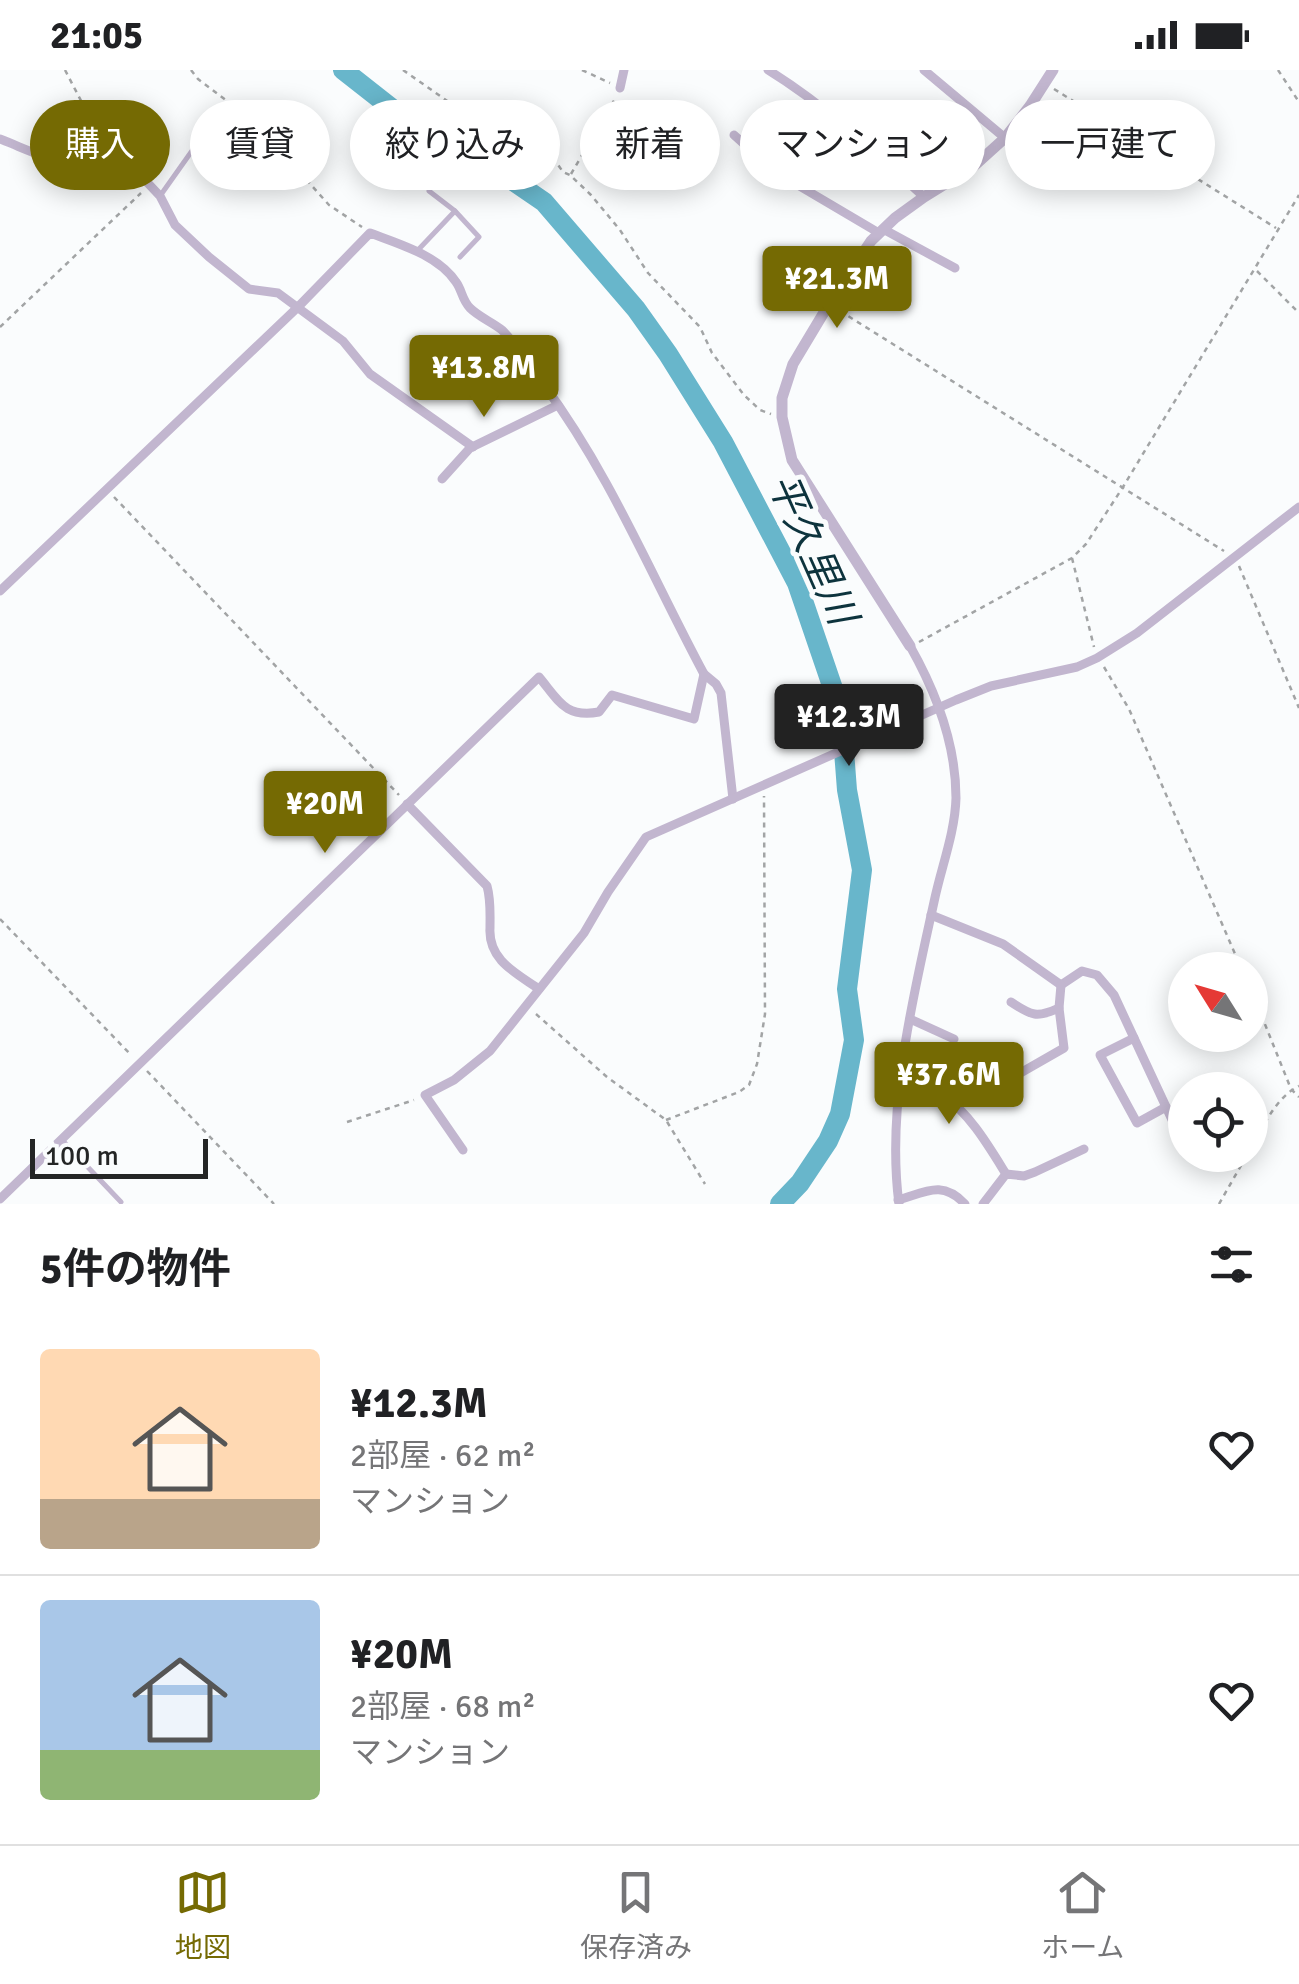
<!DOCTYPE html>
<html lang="ja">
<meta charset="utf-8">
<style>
body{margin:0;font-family:Signika,"Noto Sans JP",sans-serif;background:#f2f2f2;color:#202124;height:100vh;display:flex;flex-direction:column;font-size:38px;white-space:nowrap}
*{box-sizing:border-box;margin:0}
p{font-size:32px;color:#757577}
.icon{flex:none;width:55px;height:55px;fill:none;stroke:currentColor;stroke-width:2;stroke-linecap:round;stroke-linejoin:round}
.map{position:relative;height:1134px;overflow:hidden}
.drawer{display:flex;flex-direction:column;background:#fff;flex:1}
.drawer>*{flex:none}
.top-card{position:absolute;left:30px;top:30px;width:1240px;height:90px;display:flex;gap:20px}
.needle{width:65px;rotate:307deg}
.fabs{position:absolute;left:1168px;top:882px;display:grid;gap:20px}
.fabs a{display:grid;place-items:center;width:100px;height:100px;border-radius:50%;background:#fff;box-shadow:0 5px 25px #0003;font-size:50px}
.scale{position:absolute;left:30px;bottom:25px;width:178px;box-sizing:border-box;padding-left:10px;border:5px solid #242525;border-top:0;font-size:28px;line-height:35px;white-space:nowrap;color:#242525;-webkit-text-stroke:8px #fafcfd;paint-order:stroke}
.price{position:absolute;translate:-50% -85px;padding:0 22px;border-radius:10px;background:#756a03;color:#fff;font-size:32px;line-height:65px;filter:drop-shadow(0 2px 5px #0008)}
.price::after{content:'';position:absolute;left:50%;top:60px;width:30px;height:22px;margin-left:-15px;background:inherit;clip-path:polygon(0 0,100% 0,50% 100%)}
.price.on{background:#222;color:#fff}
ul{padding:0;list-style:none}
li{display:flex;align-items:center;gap:30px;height:250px;padding:0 40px}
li+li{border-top:2px solid #e0e0e0}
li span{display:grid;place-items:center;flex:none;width:280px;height:200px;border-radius:10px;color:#555}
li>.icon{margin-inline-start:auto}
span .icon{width:120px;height:120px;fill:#fffc;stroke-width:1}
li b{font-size:42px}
h2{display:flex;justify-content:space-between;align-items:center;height:120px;padding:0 40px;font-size:42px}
.pill{padding:0 35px;border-radius:45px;background:#fff;box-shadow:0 5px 25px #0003;font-size:35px;line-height:90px}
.pill.on{background:#756a03;color:#fff}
.status{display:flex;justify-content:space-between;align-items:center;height:70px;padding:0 50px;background:#fff;direction:ltr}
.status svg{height:28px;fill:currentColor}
.tabs{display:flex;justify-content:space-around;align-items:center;height:140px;border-top:2px solid #e0e0e0;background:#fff;font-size:28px;color:#757577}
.tabs a{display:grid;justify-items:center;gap:5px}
.tabs .on{color:#756a03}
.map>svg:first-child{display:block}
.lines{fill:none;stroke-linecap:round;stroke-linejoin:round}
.river{stroke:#68b6cb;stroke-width:20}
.path{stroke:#a2a4a5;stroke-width:2.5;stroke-dasharray:5 5;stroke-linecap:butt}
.service{stroke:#c2b6cf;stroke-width:5}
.minor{stroke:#c2b6cf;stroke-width:9}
.tertiary{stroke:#c2b6cf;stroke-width:11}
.labels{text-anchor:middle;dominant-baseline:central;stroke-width:10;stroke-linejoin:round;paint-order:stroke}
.water-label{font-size:40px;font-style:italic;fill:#0d333d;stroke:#fafcfd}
</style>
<div class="status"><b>21:05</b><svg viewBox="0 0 49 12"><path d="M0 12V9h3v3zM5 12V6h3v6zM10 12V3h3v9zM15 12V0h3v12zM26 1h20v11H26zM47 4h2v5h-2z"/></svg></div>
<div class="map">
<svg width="1299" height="1134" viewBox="0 0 1299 1134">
<rect width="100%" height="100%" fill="#fafcfd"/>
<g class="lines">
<!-- river -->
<polyline class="river" points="343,0 394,40 461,82 509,108 544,132 636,239 668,284 723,372 797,513 841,642 847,720 862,800 847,919 854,970 840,1044 828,1071 800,1113 780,1134"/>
<!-- path -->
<g class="path">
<polyline points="65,0 89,46"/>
<polyline points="191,0 198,9 256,53 329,135 362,157"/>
<polyline points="403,0 493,63 502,66 518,55 526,54 533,59 563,102 570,105 591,125 620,160 648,203 700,257 712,283 744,325 760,340 771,344"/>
<polyline points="582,0 610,13"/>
<polyline points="1278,0 1299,32"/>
<polyline points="1054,19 1276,158"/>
<polyline points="571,104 615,29"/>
<polyline points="1257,201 1299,243"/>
<polyline points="840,241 1224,481"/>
<polyline points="0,257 141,123"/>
<polyline points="114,427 399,725"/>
<polyline points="1072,488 1094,577"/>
<polyline points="1239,496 1299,638"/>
<polyline points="919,572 1072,488 1086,474 1123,417 1299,125"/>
<polyline points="1104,597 1129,639 1242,900"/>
<polyline points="0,849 131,985"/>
<polyline points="1250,917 1291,1019 1299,1027"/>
<polyline points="536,944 607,1007 666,1050 705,1114"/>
<polyline points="147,1001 274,1134"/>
<polyline points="666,1050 739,1022 749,1015 757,994 765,944 764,726"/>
<polyline points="347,1052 414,1030"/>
<path d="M1250 1079C1263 1057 1276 1027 1299 1016"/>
<polyline points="1219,1134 1247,1085"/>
</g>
<!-- service -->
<g class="service">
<polyline points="429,121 455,141 479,167 460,187"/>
<polyline points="160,126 194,78 200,59"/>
<polyline points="418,180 455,141"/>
<polyline points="63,1071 121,1132"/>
</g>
<!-- minor -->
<g class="minor">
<path d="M768 0C825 35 875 82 924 127"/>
<polyline points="924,0 1005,68"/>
<polyline points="620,18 624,0"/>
<polyline points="734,65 774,101 879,163"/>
<path d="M0 69C56 91 47 96 94 56L160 126 175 155 209 187 249 219 278 223 343 271 370 304 473 377"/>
<polyline points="883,159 955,198"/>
<polyline points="442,409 470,378 558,335"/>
<path d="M0 521 298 237 370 163C399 174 438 185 456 212 462 220 462 230 470 238 479 247 492 252 502 260 518 276 531 297 544 315 610 404 652 507 704 604L716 614 721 623 733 729"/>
<path d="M407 734 487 816C491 830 490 844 490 858 488 890 516 903 539 919"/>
<polyline points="931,845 1003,874 1061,915 1082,901 1097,905 1114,925 1174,1054"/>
<path d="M1011 932C1032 946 1037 948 1059 938"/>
<polyline points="910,949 954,969"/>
<polyline points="1134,968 1100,985 1137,1053 1166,1037"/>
<path d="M902 999C915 1007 929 1015 942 1024 970 1044 988 1075 1006 1104"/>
<polyline points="1015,1006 1064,978 1059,938 1061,915"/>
<polyline points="463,1080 425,1025 454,1010 490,981 584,863 608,822 646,767 956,630 991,616 1077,597 1097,588 1137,563 1299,437"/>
<path d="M0 1129 539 607C559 631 565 648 599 642L612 625 694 649 704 604"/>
<path d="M898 1130C926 1122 942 1110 965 1134"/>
<path d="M899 1134C886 1036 913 928 934 832 941 798 955 763 956 728 956 674 936 622 910 576"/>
<polyline points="983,1134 1006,1104 1024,1106 1035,1102 1084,1079"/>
</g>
<!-- tertiary -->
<polyline class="tertiary" points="910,576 792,390 782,347 782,328 793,294 829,234 871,171 895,148 924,127 974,96 1005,68 1030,36 1053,0"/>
</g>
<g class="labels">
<!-- water labels -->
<g class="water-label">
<text transform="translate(812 479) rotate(66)">平久里川</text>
</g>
</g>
</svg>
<div class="fabs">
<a><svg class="needle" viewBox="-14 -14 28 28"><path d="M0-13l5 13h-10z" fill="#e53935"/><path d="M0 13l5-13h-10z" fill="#757577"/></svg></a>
<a><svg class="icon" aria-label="locate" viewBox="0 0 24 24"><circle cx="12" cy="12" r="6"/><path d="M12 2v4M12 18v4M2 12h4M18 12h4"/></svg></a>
</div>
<div class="scale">100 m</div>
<b class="price" style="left:837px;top:261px">¥21.3M</b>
<b class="price" style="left:484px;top:350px">¥13.8M</b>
<b class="price on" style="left:849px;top:699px">¥12.3M</b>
<b class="price" style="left:325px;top:786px">¥20M</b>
<b class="price" style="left:949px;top:1057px">¥37.6M</b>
<div class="top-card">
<a class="pill on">購入</a>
<a class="pill">賃貸</a>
<a class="pill">絞り込み</a>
<a class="pill">新着</a>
<a class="pill">マンション</a>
<a class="pill">一戸建て</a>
</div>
</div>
<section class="drawer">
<h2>5件の物件<svg class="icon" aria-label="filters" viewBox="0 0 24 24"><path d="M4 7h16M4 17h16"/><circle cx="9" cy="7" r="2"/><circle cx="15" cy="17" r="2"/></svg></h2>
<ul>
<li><span style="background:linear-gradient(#ffd9b3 75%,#b9a48a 0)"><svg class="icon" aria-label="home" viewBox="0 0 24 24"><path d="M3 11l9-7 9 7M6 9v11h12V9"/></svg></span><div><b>¥12.3M</b><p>2部屋 · 62 m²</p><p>マンション</p></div><svg class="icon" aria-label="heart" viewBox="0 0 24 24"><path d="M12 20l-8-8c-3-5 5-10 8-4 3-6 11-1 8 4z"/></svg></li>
<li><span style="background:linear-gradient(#a9c7e8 75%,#8fb573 0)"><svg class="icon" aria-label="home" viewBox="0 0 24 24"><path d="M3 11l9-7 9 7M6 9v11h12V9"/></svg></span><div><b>¥20M</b><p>2部屋 · 68 m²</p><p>マンション</p></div><svg class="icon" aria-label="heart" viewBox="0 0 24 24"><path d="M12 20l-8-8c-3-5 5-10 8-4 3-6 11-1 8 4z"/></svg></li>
</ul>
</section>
<nav class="tabs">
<a class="on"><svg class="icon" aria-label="map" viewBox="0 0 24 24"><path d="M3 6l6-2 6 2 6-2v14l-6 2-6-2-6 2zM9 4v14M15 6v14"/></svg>地図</a>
<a><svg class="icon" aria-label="saved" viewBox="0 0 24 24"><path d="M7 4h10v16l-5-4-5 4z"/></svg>保存済み</a>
<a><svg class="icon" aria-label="home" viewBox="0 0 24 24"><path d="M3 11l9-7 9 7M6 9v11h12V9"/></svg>ホーム</a>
</nav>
